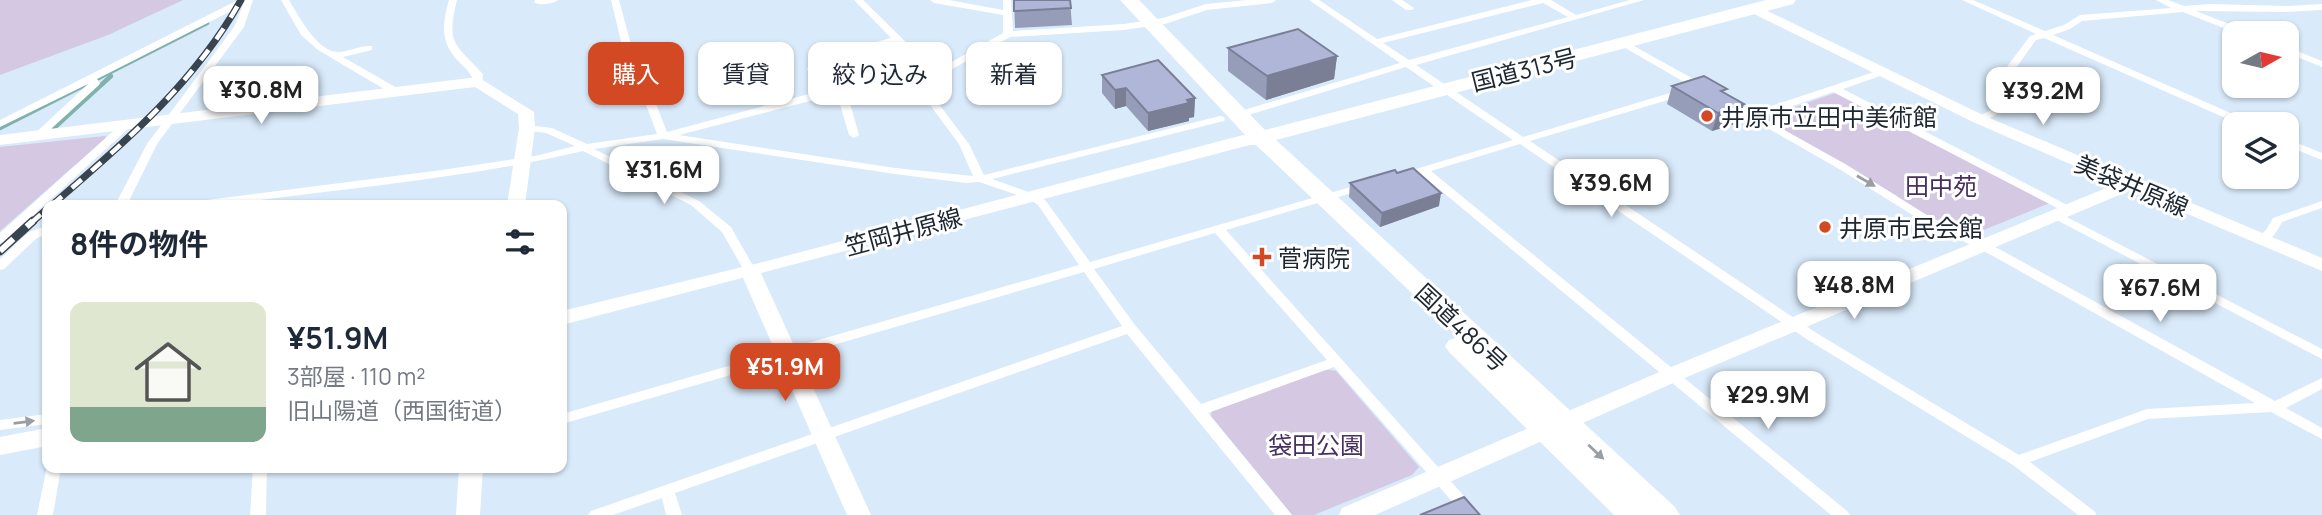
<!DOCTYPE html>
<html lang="ja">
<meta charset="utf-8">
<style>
body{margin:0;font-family:Manrope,"Noto Sans JP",sans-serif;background:#f6f6f7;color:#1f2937;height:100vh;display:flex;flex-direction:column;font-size:26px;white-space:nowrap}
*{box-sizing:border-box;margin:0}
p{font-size:23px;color:#747a83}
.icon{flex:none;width:38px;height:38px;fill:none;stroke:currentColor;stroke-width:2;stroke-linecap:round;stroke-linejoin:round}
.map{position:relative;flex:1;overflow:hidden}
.drawer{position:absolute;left:42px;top:200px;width:525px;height:273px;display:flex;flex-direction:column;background:#fff;border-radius:14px;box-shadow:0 2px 5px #0004}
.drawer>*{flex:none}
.guide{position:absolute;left:588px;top:42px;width:665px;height:63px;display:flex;gap:14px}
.needle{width:46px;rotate:82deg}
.controls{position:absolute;left:2222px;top:21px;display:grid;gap:14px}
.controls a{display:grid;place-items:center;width:77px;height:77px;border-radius:14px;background:#fff;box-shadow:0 2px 5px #0004;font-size:35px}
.price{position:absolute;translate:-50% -60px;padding:0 16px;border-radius:14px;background:#fff;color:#222;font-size:23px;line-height:46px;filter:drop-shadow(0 2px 4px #0008)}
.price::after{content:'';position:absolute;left:50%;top:42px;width:21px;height:16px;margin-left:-10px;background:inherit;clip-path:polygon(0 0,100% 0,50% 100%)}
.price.selected{background:#d24924;color:#fff}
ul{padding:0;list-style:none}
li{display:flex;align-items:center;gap:21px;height:175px;padding:0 28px}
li+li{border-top:2px solid #e0e1e3}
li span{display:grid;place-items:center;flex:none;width:196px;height:140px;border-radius:14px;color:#555}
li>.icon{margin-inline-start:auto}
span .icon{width:84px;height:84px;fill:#fffc;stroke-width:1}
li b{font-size:30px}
h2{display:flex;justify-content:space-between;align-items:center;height:84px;padding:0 28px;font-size:30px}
.pill{padding:0 24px;border-radius:14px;background:#fff;box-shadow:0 2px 5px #0004;font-size:24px;line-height:63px}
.pill.selected{background:#d24924;color:#fff}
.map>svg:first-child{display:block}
.green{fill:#d4c8e2}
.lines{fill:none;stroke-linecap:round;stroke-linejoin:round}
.stream{stroke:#7fb2ab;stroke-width:4.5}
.street{fill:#fff;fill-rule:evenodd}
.secondary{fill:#fff;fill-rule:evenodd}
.primary{fill:#fff;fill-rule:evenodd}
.highway{fill:#fff;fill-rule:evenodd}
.rail-far1-casing{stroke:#38444f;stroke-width:7}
.rail-casing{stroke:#38444f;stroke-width:9}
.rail-far1{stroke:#fff;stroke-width:4.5;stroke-dasharray:13;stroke-linecap:butt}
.rail{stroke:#fff;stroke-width:6;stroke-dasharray:18;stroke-linecap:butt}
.wall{fill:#969db9}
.shaded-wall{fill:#7a7f96}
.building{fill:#afb6d7;stroke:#7a7f96;stroke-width:2}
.oneway{fill:#999ea2}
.poi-dot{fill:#d24924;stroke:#fff;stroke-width:2.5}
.labels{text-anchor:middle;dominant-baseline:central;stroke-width:6;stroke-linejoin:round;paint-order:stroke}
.street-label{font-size:24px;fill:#1c2731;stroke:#fff}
.poi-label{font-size:24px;fill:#1c2731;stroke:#fff;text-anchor:start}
.park-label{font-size:24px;fill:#472f5f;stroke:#fff}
</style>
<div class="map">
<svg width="2322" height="515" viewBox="0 0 2322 515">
<rect width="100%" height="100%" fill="#d9eafa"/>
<!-- green -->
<g class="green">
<polygon points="0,0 183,0 108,35 0,75"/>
<polygon points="1835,93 1841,94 2050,203 1969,236 1897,200 1897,196 1764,118"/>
<polygon points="105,136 107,138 82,163 75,165 0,231 0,147"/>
<polygon points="1324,369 1336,371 1419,467 1412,475 1314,515 1292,515 1211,416 1212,410"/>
</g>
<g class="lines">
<!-- stream -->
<g class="stream">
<polyline points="0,128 207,23"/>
<polyline points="54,128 111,76"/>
</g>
<!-- street -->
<g class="street">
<polygon points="238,0 253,0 244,27 157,144 127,205 115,205 147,144 234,27 243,5 97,79 100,83 99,85 40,139 32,139 31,137 88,84 0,127 0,120"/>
<path d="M281 0H289C298 15 318 53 339 52 350 51 361 45 372 46V50L343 57 397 88V92H389L318 50 301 35Z"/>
<path d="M449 0H457C446 45 455 43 483 74L482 84H474C471 72 468 71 459 62 440 43 442 25 449 0Z"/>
<path d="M535 0H558C553 4 539 6 534 2Z"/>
<path d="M611 0H619L640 78 652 94 667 132 820 91 807 69 813 59 891 38 854 0H863L912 48 919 59 921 74 939 69 1003 33V15L934 3 930 0H949L1003 10V0H1011L1013 31 1124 24 1163 18 1206 4 1247 0H1276L1272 3 1207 10 1165 24 1124 30 1010 37 945 73 922 80 923 83 969 144 984 175 1220 116 1224 117 1225 119 1224 121 992 179 1037 195 1046 201 1090 262 1361 184H1369L1371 186 1369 188 1226 230 1481 515H1464L1334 367 1208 413 1292 515H1275L1127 334 675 493 682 515H666L662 498 613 515H588L591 511 1122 326 1084 272 562 424V414L1079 265 1038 205 1029 199 979 182 966 183 895 174 663 139 594 149 699 201 731 227 756 271 754 274H746L722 232 691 205 583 151C464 179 341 189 220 205H185L191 202 442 170 535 156 575 146 546 133 523 130 522 128 523 126 527 125 552 128 587 144 657 134 642 94 630 78ZM896 42 909 59 912 76 829 90 817 69 820 63ZM913 82 959 144 973 176 895 168 679 135 837 94 849 135 854 138 859 135 847 93ZM1215 233 1327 360 1201 404 1135 325 1094 269Z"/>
<path d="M1309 0H1319L1377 39 1532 0H1551L1576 15 1630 0H1644L1416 65 1523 137 1680 90H1688V94L1530 141 1818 334 2019 455 2147 409 2255 403 1993 256 1922 221 1839 169 1722 102 1727 99 1731 100 1753 112 1880 70H1886V74L1843 89 2071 207 2073 209 2071 211H2063L1833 92 1761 117 1847 165 1930 217 2001 250 2275 401 2322 378V389L2286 408 2322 428V439L2271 412 2148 419 2030 462 2094 511 2097 515H2078L2013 465 1808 340 1520 144 1431 171 1847 511 1850 515H1831L1421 174 1403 179 1399 178 1397 176 1399 174 1513 140 1406 67 1242 117H1234V113L1400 63ZM1543 3 1568 17 1409 60 1383 43Z"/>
<polygon points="1392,0 1402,0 1414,8 1412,10 1406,10"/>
<path d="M1962 0H1973L2045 31 2064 25 2080 15 2171 8 2156 0H2168L2184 6 2210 4 2287 6 2322 4V10L2287 12 2196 11 2247 31 2249 33H2236L2183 12 2082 21 2070 29 2053 35 2251 122 2252 124H2239L2044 38 2036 40 2016 68V97C2004 108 1992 122 1975 121L1974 119 1989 111 2007 94 2006 68 2030 36 2036 34Z"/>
<polygon points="1623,40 1706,86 1707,88 1706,90 1698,90 1620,45 1618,43"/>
<polygon points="2287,47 2322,61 2322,67 2287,53"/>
<polygon points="125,123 129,124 130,126 129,128 4,242 0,243 0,233 121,124"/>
<polygon points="2287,139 2322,153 2322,160 2287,146"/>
<path d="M2322 201V208L2282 222C2277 231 2273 240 2262 243L2256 239 2266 230 2273 218Z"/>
<polygon points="2055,211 2322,349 2322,359 2051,217 2049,215"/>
<polygon points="47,226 47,234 37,238 4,269 0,270 0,259 29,232"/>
<polygon points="47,414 47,424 0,430 0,420"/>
<polygon points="47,466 61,467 53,515 37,515"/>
<polygon points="253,467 267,467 266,515 250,515"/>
</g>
<!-- secondary -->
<g class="secondary">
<polygon points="1755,5 1985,116 2322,258 2322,271 2131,190 1680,380 1375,515 1339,515 1342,508 1664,370 2116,184 1973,122 1750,12 1748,9"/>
<polygon points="478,77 534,112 535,128 525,205 507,205 519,128 518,114 475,87 0,145 0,135"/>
<polygon points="750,265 760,271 871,515 847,515 740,271"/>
<polygon points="459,467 483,467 480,515 456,515"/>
</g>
<!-- primary -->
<g class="primary">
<polygon points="1243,135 1252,141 1250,145 562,325 562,311 767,261"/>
<polygon points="47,428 47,446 0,455 0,437"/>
</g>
<!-- highway -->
<polygon class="highway" points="1120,0 1139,0 1265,130 1766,0 1796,0 1793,4 1276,140 1675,507 1680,515 1614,515 1449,352 1445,346 1449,340 1458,337 1256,145 1242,145 1239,140 1245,135"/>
<!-- rail-far1 casing -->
<g class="rail-far1-casing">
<g id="rail-far1">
<path d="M52 205C124 143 194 84 241 0"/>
<polyline points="31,223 47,209"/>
</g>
</g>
<!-- rail casing -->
<g class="rail-casing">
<polyline id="rail" points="0,251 33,221"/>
</g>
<!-- rail-far1 -->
<use href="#rail-far1" class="rail-far1"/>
<!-- rail -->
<use href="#rail" class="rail"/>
</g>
<!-- wall -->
<g class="wall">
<polygon points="1014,0 1070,0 1072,25 1015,28"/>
<polygon points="1228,48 1337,56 1334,79 1266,100 1228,71"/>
<polygon points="1102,75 1195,98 1194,117 1189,118 1189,121 1148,131 1126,106 1115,109 1102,93"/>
<polygon points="1672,86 1726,94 1738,123 1712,131 1667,104"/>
<polygon points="1350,183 1439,206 1380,227 1349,197"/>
</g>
<!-- shaded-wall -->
<g class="shaded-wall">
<polygon points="1337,56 1334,79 1266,100 1267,76"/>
<polygon points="1126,88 1126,106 1115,109 1115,90"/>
<polygon points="1195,98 1194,117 1189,118 1189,121 1148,131 1148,113"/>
<polygon points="1744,104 1738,123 1712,131 1718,113"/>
<polygon points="1441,193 1439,206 1380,227 1382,213"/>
</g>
<!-- building -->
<g class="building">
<polygon points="1014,0 1070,0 1071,8 1014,11"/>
<polygon points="1298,29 1337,56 1267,76 1228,48"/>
<polygon points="1158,60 1195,98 1187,100 1189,103 1148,113 1126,88 1115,90 1102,75"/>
<polygon points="1704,76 1727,89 1721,91 1744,104 1718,113 1672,86"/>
<polygon points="1413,168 1441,193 1382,213 1350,183 1395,170 1397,173"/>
<polygon points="1464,497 1480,515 1420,515"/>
</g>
<!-- one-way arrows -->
<defs><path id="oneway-solid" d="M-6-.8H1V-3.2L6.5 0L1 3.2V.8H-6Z" transform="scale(1.75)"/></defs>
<g class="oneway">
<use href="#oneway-solid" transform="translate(1866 181) rotate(30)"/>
<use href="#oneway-solid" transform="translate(24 422) rotate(-7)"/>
<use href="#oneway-solid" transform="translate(1596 452) rotate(43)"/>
</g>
<!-- markers -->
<g class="poi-dot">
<circle cx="1707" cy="116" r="7"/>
<circle cx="1825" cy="227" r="7"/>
<path d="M1258.5 246.5h7v7h7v7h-7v7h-7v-7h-7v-7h7z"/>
</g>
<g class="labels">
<!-- street labels -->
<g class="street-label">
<text transform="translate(1524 69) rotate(-14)">国道313号</text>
<text transform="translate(2132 185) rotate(23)">美袋井原線</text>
<text transform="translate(903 231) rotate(-15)">笠岡井原線</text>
<text transform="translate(1462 327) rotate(43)">国道486号</text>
</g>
<!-- poi labels -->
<g class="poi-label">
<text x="1721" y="116">井原市立田中美術館</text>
<text x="1839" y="227">井原市民会館</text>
<text x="1278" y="257">菅病院</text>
</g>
<!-- park labels -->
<g class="park-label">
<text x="1941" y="185">田中苑</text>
<text x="1316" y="444">袋田公園</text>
</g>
</g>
</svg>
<div class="controls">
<a><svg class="needle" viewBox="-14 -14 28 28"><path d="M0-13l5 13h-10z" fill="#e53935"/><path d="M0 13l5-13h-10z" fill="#747a83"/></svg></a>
<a><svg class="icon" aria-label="layers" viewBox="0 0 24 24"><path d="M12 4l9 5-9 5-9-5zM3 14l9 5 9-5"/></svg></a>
</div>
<b class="price" style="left:261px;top:126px">¥30.8M</b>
<b class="price" style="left:2043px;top:127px">¥39.2M</b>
<b class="price" style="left:664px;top:206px">¥31.6M</b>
<b class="price" style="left:1611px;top:219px">¥39.6M</b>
<b class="price" style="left:1854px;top:321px">¥48.8M</b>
<b class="price" style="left:2160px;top:324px">¥67.6M</b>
<b class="price selected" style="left:785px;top:403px">¥51.9M</b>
<b class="price" style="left:1768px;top:431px">¥29.9M</b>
<div class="guide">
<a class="pill selected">購入</a>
<a class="pill">賃貸</a>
<a class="pill">絞り込み</a>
<a class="pill">新着</a>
</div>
<section class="drawer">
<h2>8件の物件<svg class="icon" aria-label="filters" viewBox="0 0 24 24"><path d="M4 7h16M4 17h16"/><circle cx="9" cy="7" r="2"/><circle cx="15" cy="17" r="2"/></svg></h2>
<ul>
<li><span style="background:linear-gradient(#dfe7d0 75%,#7fa58c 0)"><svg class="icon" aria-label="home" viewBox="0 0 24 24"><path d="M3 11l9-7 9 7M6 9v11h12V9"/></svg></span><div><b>¥51.9M</b><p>3部屋 · 110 m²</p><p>旧山陽道（西国街道）</p></div></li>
</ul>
</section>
</div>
